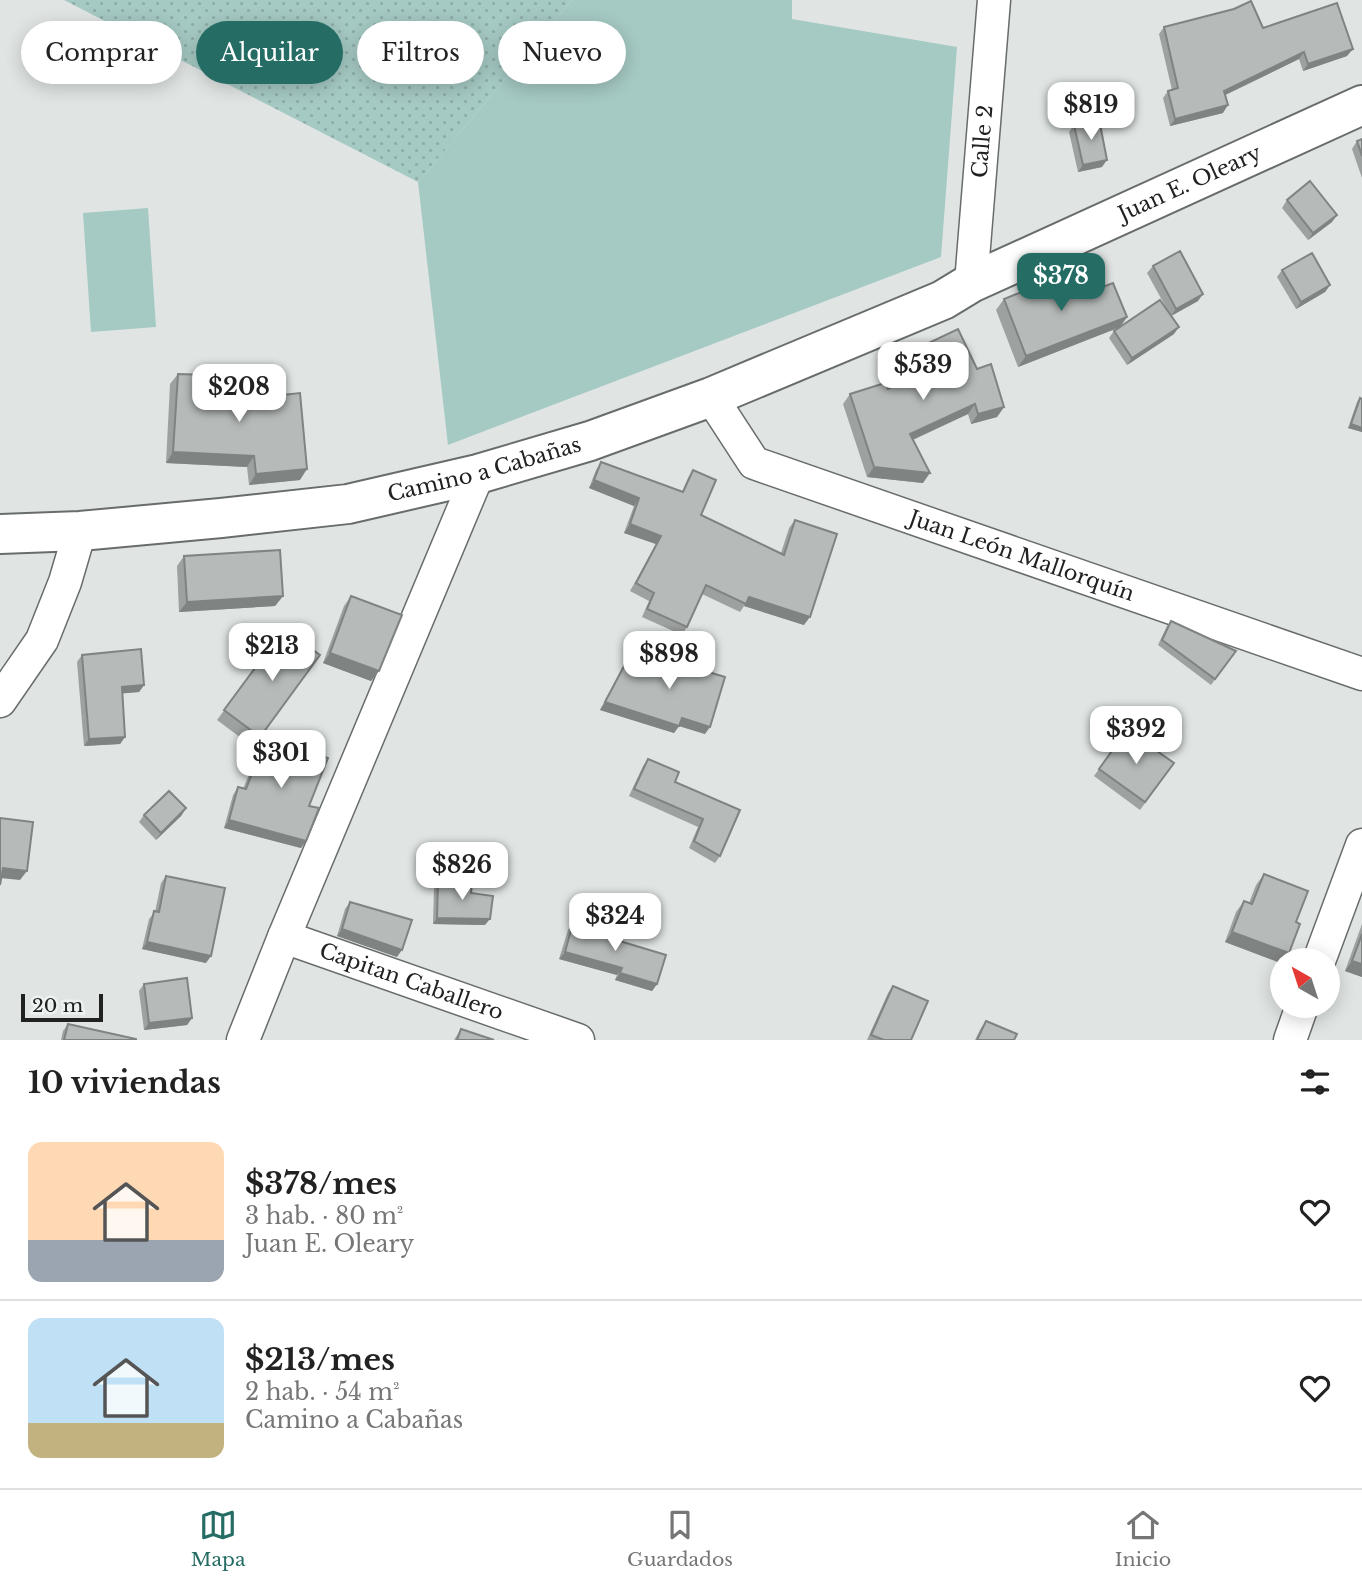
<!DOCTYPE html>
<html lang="es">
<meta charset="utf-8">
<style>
body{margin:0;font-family:"Libre Baskerville",serif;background:#f6f6f6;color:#222;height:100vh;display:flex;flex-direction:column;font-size:26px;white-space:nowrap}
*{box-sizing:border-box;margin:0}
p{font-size:23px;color:#767676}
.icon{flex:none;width:38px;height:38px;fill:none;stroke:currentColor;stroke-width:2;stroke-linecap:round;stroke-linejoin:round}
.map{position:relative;height:1040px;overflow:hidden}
.side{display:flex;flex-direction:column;background:#fff;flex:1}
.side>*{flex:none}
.guide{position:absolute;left:21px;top:21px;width:700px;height:63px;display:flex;gap:14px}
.needle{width:46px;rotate:321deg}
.fabs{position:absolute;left:1270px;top:948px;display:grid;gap:14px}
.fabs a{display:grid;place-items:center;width:70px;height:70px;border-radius:50%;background:#fff;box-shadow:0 4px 18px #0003;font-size:35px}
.scale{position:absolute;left:21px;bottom:18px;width:82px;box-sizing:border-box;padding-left:7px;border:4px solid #202121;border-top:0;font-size:19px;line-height:24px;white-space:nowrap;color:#202121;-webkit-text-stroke:5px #edf2f1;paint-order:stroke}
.price{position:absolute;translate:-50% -60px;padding:0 16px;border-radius:14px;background:#fff;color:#222;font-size:23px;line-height:46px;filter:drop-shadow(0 2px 4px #0008)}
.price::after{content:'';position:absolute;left:50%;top:42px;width:21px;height:16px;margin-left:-10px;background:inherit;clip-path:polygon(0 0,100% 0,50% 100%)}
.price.current{background:#246c64;color:#fff}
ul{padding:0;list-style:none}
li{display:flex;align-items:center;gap:21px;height:175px;padding:0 28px}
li+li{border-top:2px solid #e0e0e0}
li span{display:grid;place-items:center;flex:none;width:196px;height:140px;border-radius:14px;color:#555}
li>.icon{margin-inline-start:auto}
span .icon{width:84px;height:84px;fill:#fffc;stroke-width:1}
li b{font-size:30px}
h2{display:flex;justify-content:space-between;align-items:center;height:84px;padding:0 28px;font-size:30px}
.tag{padding:0 24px;border-radius:32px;background:#fff;box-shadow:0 4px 18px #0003;font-size:24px;line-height:63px}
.tag.current{background:#246c64;color:#fff}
.tab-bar{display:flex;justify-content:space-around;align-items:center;height:98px;border-top:2px solid #e0e0e0;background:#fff;font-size:19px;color:#767676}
.tab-bar a{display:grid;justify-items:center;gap:4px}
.tab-bar .current{color:#246c64}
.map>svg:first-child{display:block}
.grass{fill:url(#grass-dots)}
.park{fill:#a5c9c3}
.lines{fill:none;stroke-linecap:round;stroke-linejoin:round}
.street-casing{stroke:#686c6b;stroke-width:35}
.secondary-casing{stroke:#686c6b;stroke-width:42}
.street{stroke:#fff;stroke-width:32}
.secondary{stroke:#fff;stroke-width:38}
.wall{fill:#9da1a0}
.shaded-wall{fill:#7f8382}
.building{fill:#b6bbba;stroke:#7f8382;stroke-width:2}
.labels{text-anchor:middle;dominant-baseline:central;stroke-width:6;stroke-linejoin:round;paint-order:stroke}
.street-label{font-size:21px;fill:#202121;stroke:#edf2f1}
</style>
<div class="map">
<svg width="1362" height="1040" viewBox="0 0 1362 1040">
<defs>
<pattern id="grass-dots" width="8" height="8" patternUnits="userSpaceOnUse" patternTransform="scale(1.75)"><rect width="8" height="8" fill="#a5c9c3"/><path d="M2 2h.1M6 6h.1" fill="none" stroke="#8eaca7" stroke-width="1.8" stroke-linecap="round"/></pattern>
</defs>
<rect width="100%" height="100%" fill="#e0e5e4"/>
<!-- grass -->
<polygon class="grass" points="64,0 572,0 418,182"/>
<!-- park -->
<g class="park">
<polygon points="572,0 792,0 792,19 957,47 941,257 448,445 418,182"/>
<polygon points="148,208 156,327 91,332 83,213"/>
</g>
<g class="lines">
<!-- street casing -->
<g class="street-casing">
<g id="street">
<path id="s1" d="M971 283 994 0"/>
<path id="s2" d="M711 397 754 463 1362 674"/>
<polyline points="0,701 42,640 65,582 80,531"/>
<path id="s3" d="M284 937 578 1040"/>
<polyline points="1319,961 1362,845"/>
<polyline points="243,1040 284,937 478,474"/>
<polyline points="1290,1040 1302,1006"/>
</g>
</g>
<!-- secondary casing -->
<g class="secondary-casing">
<g id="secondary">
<path id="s4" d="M0 534 80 531 221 518 348 504 478 474 590 441 711 397 943 300 971 283 1362 105"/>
</g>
</g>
<!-- street -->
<use href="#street" class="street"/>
<!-- secondary -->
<use href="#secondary" class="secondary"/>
</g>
<!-- wall -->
<g class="wall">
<polygon points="1164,27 1263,28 1347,56 1303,71 1299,59 1225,95 1223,113 1170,126 1163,98 1168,91 1172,90 1159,34"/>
<polygon points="1074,125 1102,167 1078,172 1069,132"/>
<polygon points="1362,139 1362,178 1352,149 1357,141"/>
<polygon points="1287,200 1332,222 1308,240 1282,208"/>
<polygon points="1153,266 1198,301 1171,316 1174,334 1127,365 1109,338 1114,331 1118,328 1018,367 996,310 1004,299 1076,297 1127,317 1120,327 1168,311 1147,273"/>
<polygon points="1282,270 1330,285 1325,292 1296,309 1277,277"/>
<polygon points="916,349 977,369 1004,407 997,417 971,424 968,414 913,440 923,483 867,477 843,404 850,394 888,389 917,375 909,359"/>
<polygon points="178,374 235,400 300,480 249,485 247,467 166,463 170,384"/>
<polygon points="1360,398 1362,399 1362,432 1348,428 1357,402"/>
<polygon points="601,462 682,492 688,478 693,470 701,515 781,553 789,528 795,520 804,625 744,606 740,612 702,594 687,627 682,635 642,617 649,601 630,591 656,544 624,533 634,506 589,488 596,470"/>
<polygon points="184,556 283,596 275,606 179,612 177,566"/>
<polygon points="351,596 379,671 371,681 323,663 344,606"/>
<polygon points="1171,621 1236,651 1211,685 1158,645 1167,626"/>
<polygon points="284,629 320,655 253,747 217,720"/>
<polygon points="677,649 695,668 705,734 679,726 674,733 600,710 625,662 630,655 667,674 672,657"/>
<polygon points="82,655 144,685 139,692 122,693 125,737 120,744 84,746 77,662"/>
<polygon points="1127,730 1174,763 1140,810 1094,776"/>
<polygon points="267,735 309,806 306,841 301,848 224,828 233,795 238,787 243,789 262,742"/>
<polygon points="648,759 675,782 740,810 720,856 715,863 689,848 698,827 629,796 643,766"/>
<polygon points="186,808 181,816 156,840 139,822 144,815"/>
<polygon points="1264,874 1281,963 1225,942 1236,912 1244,901 1249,903 1256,885"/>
<polygon points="166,876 206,963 142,949 149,919 155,912 161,883"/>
<polygon points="438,883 471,893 485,925 433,924 434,889"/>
<polygon points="350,902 397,957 337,936 345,909"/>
<polygon points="573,923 657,984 652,991 615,980 617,975 559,959 568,930"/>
<polygon points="1362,924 1362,977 1345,971"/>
<polygon points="144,984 192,1018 187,1025 144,1030 139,991"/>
<polygon points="893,986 911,1040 867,1040 888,993"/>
<polygon points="986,1021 1014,1040 975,1040 981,1028"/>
<polygon points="68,1024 136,1040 61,1040 63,1031"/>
<polygon points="461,1029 494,1040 454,1040"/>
</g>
<!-- shaded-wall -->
<g class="shaded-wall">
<polygon points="1353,49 1347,56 1303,71 1308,64"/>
<polygon points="1304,52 1299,59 1219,98 1224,91"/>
<polygon points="1228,105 1223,113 1170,126 1175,119"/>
<polygon points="1107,160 1102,167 1078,172 1083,165"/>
<polygon points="1337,215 1332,222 1308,240 1313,233"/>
<polygon points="1330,285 1325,292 1296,309 1301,302"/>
<polygon points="1203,294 1198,301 1171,316 1176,309"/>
<polygon points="1127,317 1120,327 1018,367 1026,356"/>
<polygon points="1179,327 1174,334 1127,365 1132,358"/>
<polygon points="975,404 968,414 903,444 910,434"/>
<polygon points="1004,407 997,417 971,424 978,414"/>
<polygon points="1351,424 1362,428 1362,432 1348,428"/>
<polygon points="173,452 254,456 247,467 166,463"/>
<polygon points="874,467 930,473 923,483 867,477"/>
<polygon points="307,469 300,480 249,485 256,474"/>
<polygon points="594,480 639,498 634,506 589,488"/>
<polygon points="630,524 661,536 656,544 624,533"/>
<polygon points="283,596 275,606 179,612 187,602"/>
<polygon points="749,597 810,617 804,625 744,606"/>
<polygon points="330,653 379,671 371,681 323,663"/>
<polygon points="144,685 139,692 117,694 122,687"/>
<polygon points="605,702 682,718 710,727 705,734 679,726 674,733 600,710"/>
<polygon points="125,737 120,744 84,746 89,739"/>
<polygon points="186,808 181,816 156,840 161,833"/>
<polygon points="229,820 306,841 301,848 224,828"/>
<polygon points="3,868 27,871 20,880 0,878"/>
<polygon points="437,918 490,919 485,925 433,924"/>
<polygon points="342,929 402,950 397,957 337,936"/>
<polygon points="1232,932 1289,953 1281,963 1225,942"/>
<polygon points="147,942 211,956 206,963 142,949"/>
<polygon points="565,952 622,968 617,975 559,959"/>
<polygon points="1352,961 1362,964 1362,977 1345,971"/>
<polygon points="620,973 657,984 652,991 615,980"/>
<polygon points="192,1018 187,1025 144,1030 149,1023"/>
</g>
<!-- building -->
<g class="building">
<polygon points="1251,1 1263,28 1337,3 1353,49 1308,64 1304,52 1224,91 1228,105 1175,119 1168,91 1178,88 1164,27 1234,9"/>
<polygon points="1099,119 1107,160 1083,165 1074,125"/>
<polygon points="1362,139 1362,156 1357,141"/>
<polygon points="1310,181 1337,215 1313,233 1287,200"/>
<polygon points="1180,251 1203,294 1176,309 1153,266"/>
<polygon points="1312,253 1330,285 1301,302 1282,270"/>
<polygon points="1067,274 1076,297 1113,283 1127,317 1026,356 1004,299"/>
<polygon points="1160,300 1179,327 1132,358 1114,331"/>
<polygon points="958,329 977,369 991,364 1004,407 978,414 975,404 910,434 930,473 874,467 850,394 885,383 888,389 926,371 916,349"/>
<polygon points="178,374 237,376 235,400 300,393 307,469 256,474 254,456 173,452"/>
<polygon points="1360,398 1362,399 1362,428 1351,424"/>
<polygon points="601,462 683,492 693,470 716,480 701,515 784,555 795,520 837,534 810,617 749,597 746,604 706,585 687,627 647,609 654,593 636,583 661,536 630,524 639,498 594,480"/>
<polygon points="280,550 283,596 187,602 184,556"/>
<polygon points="351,596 402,615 379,671 330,653"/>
<polygon points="1171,621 1236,651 1215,679 1162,640"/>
<polygon points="284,629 320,655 260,737 224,710"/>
<polygon points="141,649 144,685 122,687 125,737 89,739 82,655"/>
<polygon points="677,649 698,656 695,668 725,677 710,727 682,718 679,726 605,702 630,655 669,676"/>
<polygon points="1127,730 1174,763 1145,802 1099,769"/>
<polygon points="267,735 328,758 309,806 319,808 306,841 229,820 238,787 246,789"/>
<polygon points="648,759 679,772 675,782 740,810 720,856 694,841 703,819 634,789"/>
<polygon points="169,791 186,808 161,833 144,815"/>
<polygon points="0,818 33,822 27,871 3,868 0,885"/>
<polygon points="1264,874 1308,891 1296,922 1300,924 1289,953 1232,932 1244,901 1252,904"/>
<polygon points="166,876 225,888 211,956 147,942 154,911 159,912"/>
<polygon points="438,883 472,883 471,893 493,896 490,919 437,918"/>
<polygon points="350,902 412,920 402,950 342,929"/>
<polygon points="573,923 614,935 613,939 666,955 657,984 620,973 622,968 565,952"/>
<polygon points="1362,934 1362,964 1352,961"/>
<polygon points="187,978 192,1018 149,1023 144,984"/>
<polygon points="893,986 928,1001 911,1040 884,1040 871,1035"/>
<polygon points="986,1021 1017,1034 1014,1040 977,1040"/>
<polygon points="68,1024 136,1039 136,1040 64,1040"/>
<polygon points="461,1029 494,1040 457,1040"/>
</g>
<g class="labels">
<!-- street labels -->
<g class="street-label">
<text stroke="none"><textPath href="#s1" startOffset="142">Calle 2</textPath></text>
<text stroke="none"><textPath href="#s4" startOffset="1253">Juan E. Oleary</textPath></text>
<text stroke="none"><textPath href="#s4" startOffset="490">Camino a Cabañas</textPath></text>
<text stroke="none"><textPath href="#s2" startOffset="362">Juan León Mallorquín</textPath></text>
<text stroke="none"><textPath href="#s3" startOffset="135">Capitan Caballero</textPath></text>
</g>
</g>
</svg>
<div class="fabs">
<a><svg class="needle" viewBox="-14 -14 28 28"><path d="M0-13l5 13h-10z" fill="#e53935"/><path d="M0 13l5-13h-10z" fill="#767676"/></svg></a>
</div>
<div class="scale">20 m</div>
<b class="price" style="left:1091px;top:142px">$819</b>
<b class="price current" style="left:1061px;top:313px">$378</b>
<b class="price" style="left:923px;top:402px">$539</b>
<b class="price" style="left:239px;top:424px">$208</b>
<b class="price" style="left:272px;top:683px">$213</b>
<b class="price" style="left:669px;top:691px">$898</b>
<b class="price" style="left:1136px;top:766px">$392</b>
<b class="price" style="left:281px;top:790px">$301</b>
<b class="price" style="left:462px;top:902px">$826</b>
<b class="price" style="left:615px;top:953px">$324</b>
<div class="guide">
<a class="tag">Comprar</a>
<a class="tag current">Alquilar</a>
<a class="tag">Filtros</a>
<a class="tag">Nuevo</a>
</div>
</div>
<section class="side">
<h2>10 viviendas<svg class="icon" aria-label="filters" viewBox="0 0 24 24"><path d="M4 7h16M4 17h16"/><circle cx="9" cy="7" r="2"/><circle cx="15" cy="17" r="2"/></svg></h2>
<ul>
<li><span style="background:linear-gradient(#ffd9b3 70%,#9aa5b1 0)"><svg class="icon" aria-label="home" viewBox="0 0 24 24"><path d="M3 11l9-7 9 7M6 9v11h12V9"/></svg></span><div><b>$378/mes</b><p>3 hab. · 80 m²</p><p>Juan E. Oleary</p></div><svg class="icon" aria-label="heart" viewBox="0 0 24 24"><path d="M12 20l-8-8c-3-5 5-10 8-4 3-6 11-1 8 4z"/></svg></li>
<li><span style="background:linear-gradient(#bfe0f5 75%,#c2b280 0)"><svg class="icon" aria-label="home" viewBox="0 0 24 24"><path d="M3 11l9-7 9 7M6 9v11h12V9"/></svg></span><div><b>$213/mes</b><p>2 hab. · 54 m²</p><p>Camino a Cabañas</p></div><svg class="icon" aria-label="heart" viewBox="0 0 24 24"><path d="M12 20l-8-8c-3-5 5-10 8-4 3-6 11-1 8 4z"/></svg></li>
</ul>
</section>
<nav class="tab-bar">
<a class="current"><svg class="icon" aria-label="map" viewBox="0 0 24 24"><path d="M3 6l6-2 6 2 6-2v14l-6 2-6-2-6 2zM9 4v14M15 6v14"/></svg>Mapa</a>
<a><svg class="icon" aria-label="saved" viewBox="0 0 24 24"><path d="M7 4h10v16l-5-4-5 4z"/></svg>Guardados</a>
<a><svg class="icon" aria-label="home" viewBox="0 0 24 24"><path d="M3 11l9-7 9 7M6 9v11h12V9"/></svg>Inicio</a>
</nav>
